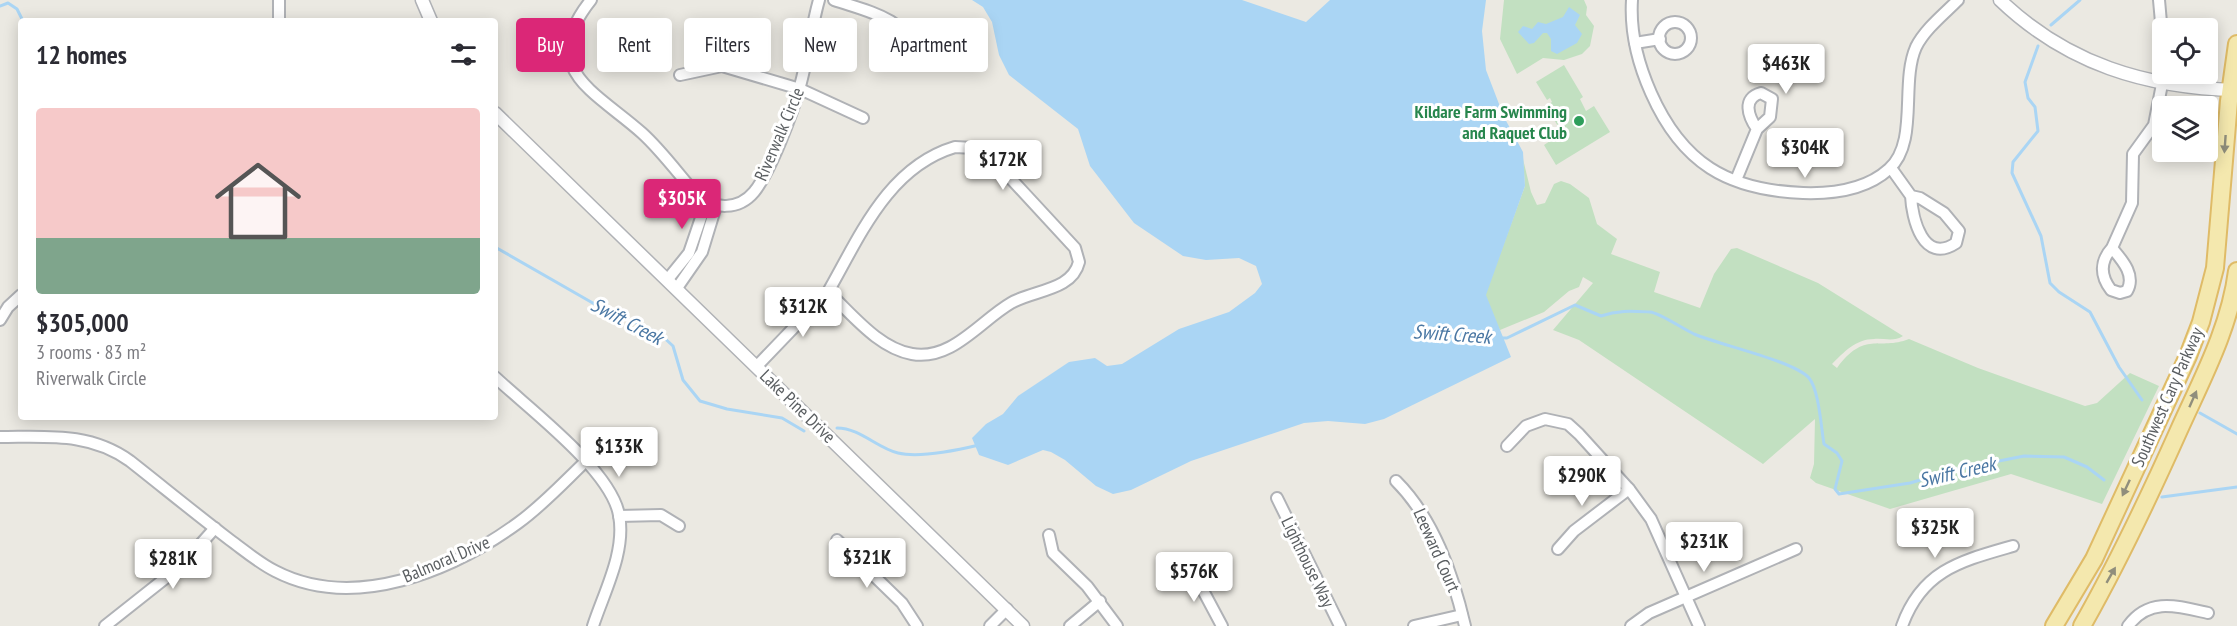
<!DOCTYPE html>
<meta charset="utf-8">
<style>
body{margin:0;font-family:"PT Sans Narrow",sans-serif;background:#f7f7f7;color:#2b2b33;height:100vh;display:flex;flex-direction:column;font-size:22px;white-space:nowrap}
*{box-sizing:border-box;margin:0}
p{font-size:20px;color:#7c7c81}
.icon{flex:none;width:33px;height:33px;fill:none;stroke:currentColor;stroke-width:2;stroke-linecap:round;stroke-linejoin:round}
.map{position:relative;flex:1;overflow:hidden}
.sheet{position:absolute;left:18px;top:18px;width:480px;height:402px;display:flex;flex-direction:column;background:#fff;border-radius:6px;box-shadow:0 3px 15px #0003}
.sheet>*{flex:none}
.guide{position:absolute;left:516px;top:18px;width:570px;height:54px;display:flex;gap:12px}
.fabs{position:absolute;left:2152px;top:18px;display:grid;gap:12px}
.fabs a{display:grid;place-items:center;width:66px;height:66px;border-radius:6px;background:#fff;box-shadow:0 3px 15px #0003;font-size:30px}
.price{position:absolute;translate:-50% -51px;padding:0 14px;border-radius:6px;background:#fff;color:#222;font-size:20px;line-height:39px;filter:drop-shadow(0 2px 3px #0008)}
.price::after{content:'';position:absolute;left:50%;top:36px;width:18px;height:14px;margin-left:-9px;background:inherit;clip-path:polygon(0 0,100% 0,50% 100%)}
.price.current{background:#db2777;color:#fff}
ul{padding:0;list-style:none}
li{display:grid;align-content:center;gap:12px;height:318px;padding:0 18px}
li span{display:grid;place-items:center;height:186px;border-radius:6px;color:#555}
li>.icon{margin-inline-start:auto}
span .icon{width:108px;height:108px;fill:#fffc;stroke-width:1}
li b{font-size:26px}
h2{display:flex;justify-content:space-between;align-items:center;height:72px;padding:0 18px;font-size:26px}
.tag{padding:0 21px;border-radius:6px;background:#fff;box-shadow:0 3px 15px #0003;font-size:21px;line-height:54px}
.tag.current{background:#db2777;color:#fff}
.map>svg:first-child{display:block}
.green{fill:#c2e0c1}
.water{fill:#aad5f4}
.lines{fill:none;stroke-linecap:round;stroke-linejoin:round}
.stream{stroke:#aad5f4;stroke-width:3}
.minor-casing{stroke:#b0b2b6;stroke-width:14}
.tertiary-casing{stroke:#b0b2b6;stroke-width:15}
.primary-casing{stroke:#dfbb67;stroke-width:20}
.minor{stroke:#fff;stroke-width:10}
.tertiary{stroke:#fff;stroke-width:12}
.primary{stroke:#f4e8ae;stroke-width:16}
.oneway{fill:#908e7c}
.leisure-dot{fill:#2e9e5b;stroke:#fff;stroke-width:2}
.labels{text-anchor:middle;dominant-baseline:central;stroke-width:6;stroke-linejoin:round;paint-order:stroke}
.leisure-label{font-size:18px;font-weight:bold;fill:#27864d;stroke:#fff;text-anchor:end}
.street-label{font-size:18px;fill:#5a5e61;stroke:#fff}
.water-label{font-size:20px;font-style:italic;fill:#4a77a3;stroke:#fff}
</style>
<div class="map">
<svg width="2237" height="626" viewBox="0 0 2237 626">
<rect width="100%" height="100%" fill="#ebe9e2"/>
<!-- green -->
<g class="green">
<polygon points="1504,0 1584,0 1587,7 1586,15 1594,26 1590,46 1582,54 1564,60 1543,58 1517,74 1500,39"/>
<polygon points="1564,65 1583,97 1580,99 1586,111 1594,106 1610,132 1556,165 1544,145 1562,133 1546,106 1552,102 1550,98 1547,100 1536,82"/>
<path d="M1523 159 1531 192 1537 205 1545 203 1554 184 1561 181 1570 184 1589 198 1597 224 1617 239 1611 254 1660 272 1654 292 1700 308 1714 274 1731 249 1737 248 1818 283 1903 336C1894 342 1884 338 1874 339 1856 339 1844 352 1832 364L1837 368C1865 330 1878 351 1909 339L1978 368 2085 406 2097 403 2130 373 2159 386 2102 504 2011 474 1890 509 1816 483 1810 478 1814 464 1815 419 1763 464 1579 340 1553 330 1593 283 1583 277 1579 287 1569 291 1544 312 1500 330 1490 311 1485 295 1525 186Z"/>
</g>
<!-- water -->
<g class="water">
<polygon points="972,0 1242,0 1306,22 1330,0 1486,0 1482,31 1486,70 1504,117 1523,152 1525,186 1486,295 1511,357 1384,419 1365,424 1328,421 1304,423 1191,461 1131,490 1113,494 1096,486 1065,460 1051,452 1043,450 1008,465 979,455 972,438 986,424 1003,414 1018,396 1069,362 1095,358 1107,366 1122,364 1179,329 1229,312 1255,293 1262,284 1256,266 1239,258 1206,260 1183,256 1134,223 1090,166 1078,129 1009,75 999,55 992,22 983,7"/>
<polygon points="1569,7 1580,15 1575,25 1582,34 1577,43 1557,54 1551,51 1551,39 1547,33 1543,33 1534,43 1529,44 1518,32 1523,26 1532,29 1538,22 1546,24 1563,17"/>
</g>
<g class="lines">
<!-- stream -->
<g class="stream">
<polyline points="0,6 8,3 17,9 23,21"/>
<polyline points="2051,25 2080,0"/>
<polyline points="2038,46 2025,82 2028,98 2035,107 2038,131 2013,162 2012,173 2041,236 2050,283 2059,292 2090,312 2119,367 2142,400"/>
<polyline points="495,247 598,306 660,334 673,346 683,380 700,401 727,409 782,418 804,431"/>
<path d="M1502 338H1507L1575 305 1601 316C1618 310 1631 311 1650 312 1660 313 1683 329 1694 334 1720 345 1794 361 1809 378 1819 390 1821 427 1824 444L1837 453 1842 461 1835 489 1839 494 1910 483 1954 470 2024 456 2064 457 2087 467 2104 480"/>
<polyline points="2200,413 2237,434"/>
<path d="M837 428C860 428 877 448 898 453 919 458 958 450 979 445"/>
<polyline points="2162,497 2237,487"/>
</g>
<!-- minor casing -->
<g class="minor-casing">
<g id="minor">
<path d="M591 0C536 69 595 91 642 133 662 151 679 175 697 195 714 210 739 210 754 192 771 171 793 112 800 86 808 58 811 28 819 0"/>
<path d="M834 0C880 15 896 16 926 56"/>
<path d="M1632 0C1630 32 1638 64 1651 93 1682 163 1727 190 1803 193 1833 194 1866 190 1889 169 1919 142 1900 83 1916 47 1925 29 1944 14 1958 0"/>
<polyline points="2159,0 2163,45"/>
<polyline points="279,21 279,0"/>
<circle cx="1675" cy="38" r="16"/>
<polyline points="1635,43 1660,39"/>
<polyline points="680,75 722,66 800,89 863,118"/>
<path d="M955 147 974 148 989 155 1075 248 1079 262C1072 291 1033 290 1011 303 980 321 952 361 912 354 878 348 852 314 828 292 860 236 888 167 955 147Z"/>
<path d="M1891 168 1911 196 1920 198 1944 213 1959 231 1956 243C1923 265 1912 218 1911 196"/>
<path d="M1736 180 1757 129 1770 117 1772 99 1761 93C1742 98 1748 116 1757 129"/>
<path d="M2112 248C2100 261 2100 276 2111 290L2120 293 2127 291C2136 275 2122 260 2112 248L2132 203 2133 154 2154 125 2164 74"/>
<polyline points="668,279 689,253 706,203"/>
<polyline points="677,288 702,252 716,206"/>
<polyline points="0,320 8,307 21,295"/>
<polyline points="757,366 828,292"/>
<path d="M495 377C529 409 611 470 619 515 626 552 604 592 593 626"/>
<path d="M0 437C47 437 90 432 130 461 163 487 196 514 230 540 245 551 259 563 275 571 354 612 452 571 518 523 543 505 564 482 586 461"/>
<polyline points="1507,446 1526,426 1545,419 1568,424 1579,434 1629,489 1651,519 1699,626"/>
<path d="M1396 481C1434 519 1453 575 1465 626"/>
<polyline points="1277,498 1340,626"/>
<polyline points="619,516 661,515 679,526"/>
<polyline points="1049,535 1053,553 1087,586 1117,626"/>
<polyline points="837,540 902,603 917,626"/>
<polyline points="1558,549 1574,531 1629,489"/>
<polyline points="1178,569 1198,581 1222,626"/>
<polyline points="105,626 182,565 215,528"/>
<polyline points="990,626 1007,609"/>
<polyline points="1070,626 1100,601"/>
<polyline points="1414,626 1462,615"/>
<polyline points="1631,626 1649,613 1796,549"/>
<path d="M1902 626C1922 570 1961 561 2013 546"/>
<path d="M2128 626C2149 597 2177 606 2208 613"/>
</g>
</g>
<!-- tertiary casing -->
<g class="tertiary-casing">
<g id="tertiary">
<polyline points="422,0 431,21"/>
<path d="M2000 0C2067 64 2146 88 2237 90"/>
<polyline points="495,113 1023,626"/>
</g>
</g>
<!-- primary casing -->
<g class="primary-casing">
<g id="primary">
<polyline points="2054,626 2094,559 2188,356 2201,322 2215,268 2229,101 2237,44"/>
<path d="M2082 626C2119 561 2149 497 2179 430 2202 379 2230 327 2237 271"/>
</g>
</g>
<!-- minor -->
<use href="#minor" class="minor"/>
<!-- tertiary -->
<use href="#tertiary" class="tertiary"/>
<!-- primary -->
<use href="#primary" class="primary"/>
</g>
<!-- one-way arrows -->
<defs><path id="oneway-solid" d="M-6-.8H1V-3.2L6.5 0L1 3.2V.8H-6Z" transform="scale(1.5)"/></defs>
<g class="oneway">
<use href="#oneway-solid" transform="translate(2225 144) rotate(94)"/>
<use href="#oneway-solid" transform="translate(2193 399) rotate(-66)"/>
<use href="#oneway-solid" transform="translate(2126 488) rotate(115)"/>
<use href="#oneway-solid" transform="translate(2111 575) rotate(-60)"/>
</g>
<!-- markers -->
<circle class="leisure-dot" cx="1579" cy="121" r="6"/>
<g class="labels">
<!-- leisure labels -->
<g class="leisure-label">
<text x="1567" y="111">Kildare Farm Swimming<tspan x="1567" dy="21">and Raquet Club</tspan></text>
</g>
<!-- street labels -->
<g class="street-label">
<text transform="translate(779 134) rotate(-67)">Riverwalk Circle</text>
<text transform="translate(2167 397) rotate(-66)">Southwest Cary Parkway</text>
<text transform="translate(798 406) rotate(44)">Lake Pine Drive</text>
<text transform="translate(1437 550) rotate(66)">Leeward Court</text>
<text transform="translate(446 559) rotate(-23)">Balmoral Drive</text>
<text transform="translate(1308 562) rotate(64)">Lighthouse Way</text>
</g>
<!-- water labels -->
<g class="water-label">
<text transform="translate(627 321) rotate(28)">Swift Creek</text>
<text transform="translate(1452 334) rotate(4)">Swift Creek</text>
<text transform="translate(1957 472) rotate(-13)">Swift Creek</text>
</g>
</g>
</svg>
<div class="fabs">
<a><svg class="icon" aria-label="locate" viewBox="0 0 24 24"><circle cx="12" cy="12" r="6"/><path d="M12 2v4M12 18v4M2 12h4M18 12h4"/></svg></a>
<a><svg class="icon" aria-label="layers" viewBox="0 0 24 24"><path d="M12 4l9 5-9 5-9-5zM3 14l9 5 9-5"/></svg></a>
</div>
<b class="price" style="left:1786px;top:95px">$463K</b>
<b class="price" style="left:1805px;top:179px">$304K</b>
<b class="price" style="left:1003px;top:191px">$172K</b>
<b class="price current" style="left:682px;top:230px">$305K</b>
<b class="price" style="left:803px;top:338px">$312K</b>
<b class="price" style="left:619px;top:478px">$133K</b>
<b class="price" style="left:1582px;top:507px">$290K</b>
<b class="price" style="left:1935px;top:559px">$325K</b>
<b class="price" style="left:1704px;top:573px">$231K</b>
<b class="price" style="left:867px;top:589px">$321K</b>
<b class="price" style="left:173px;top:590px">$281K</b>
<b class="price" style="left:1194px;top:603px">$576K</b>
<div class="guide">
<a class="tag current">Buy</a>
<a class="tag">Rent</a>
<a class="tag">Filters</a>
<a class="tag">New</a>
<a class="tag">Apartment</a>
</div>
<section class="sheet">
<h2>12 homes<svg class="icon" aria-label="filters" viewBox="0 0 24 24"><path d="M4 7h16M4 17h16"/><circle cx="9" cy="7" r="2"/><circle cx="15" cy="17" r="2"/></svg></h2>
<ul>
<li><span style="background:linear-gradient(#f6c9c9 70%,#7fa58c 0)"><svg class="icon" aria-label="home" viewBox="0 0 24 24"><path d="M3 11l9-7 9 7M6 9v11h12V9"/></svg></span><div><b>$305,000</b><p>3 rooms · 83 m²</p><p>Riverwalk Circle</p></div></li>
</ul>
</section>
</div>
